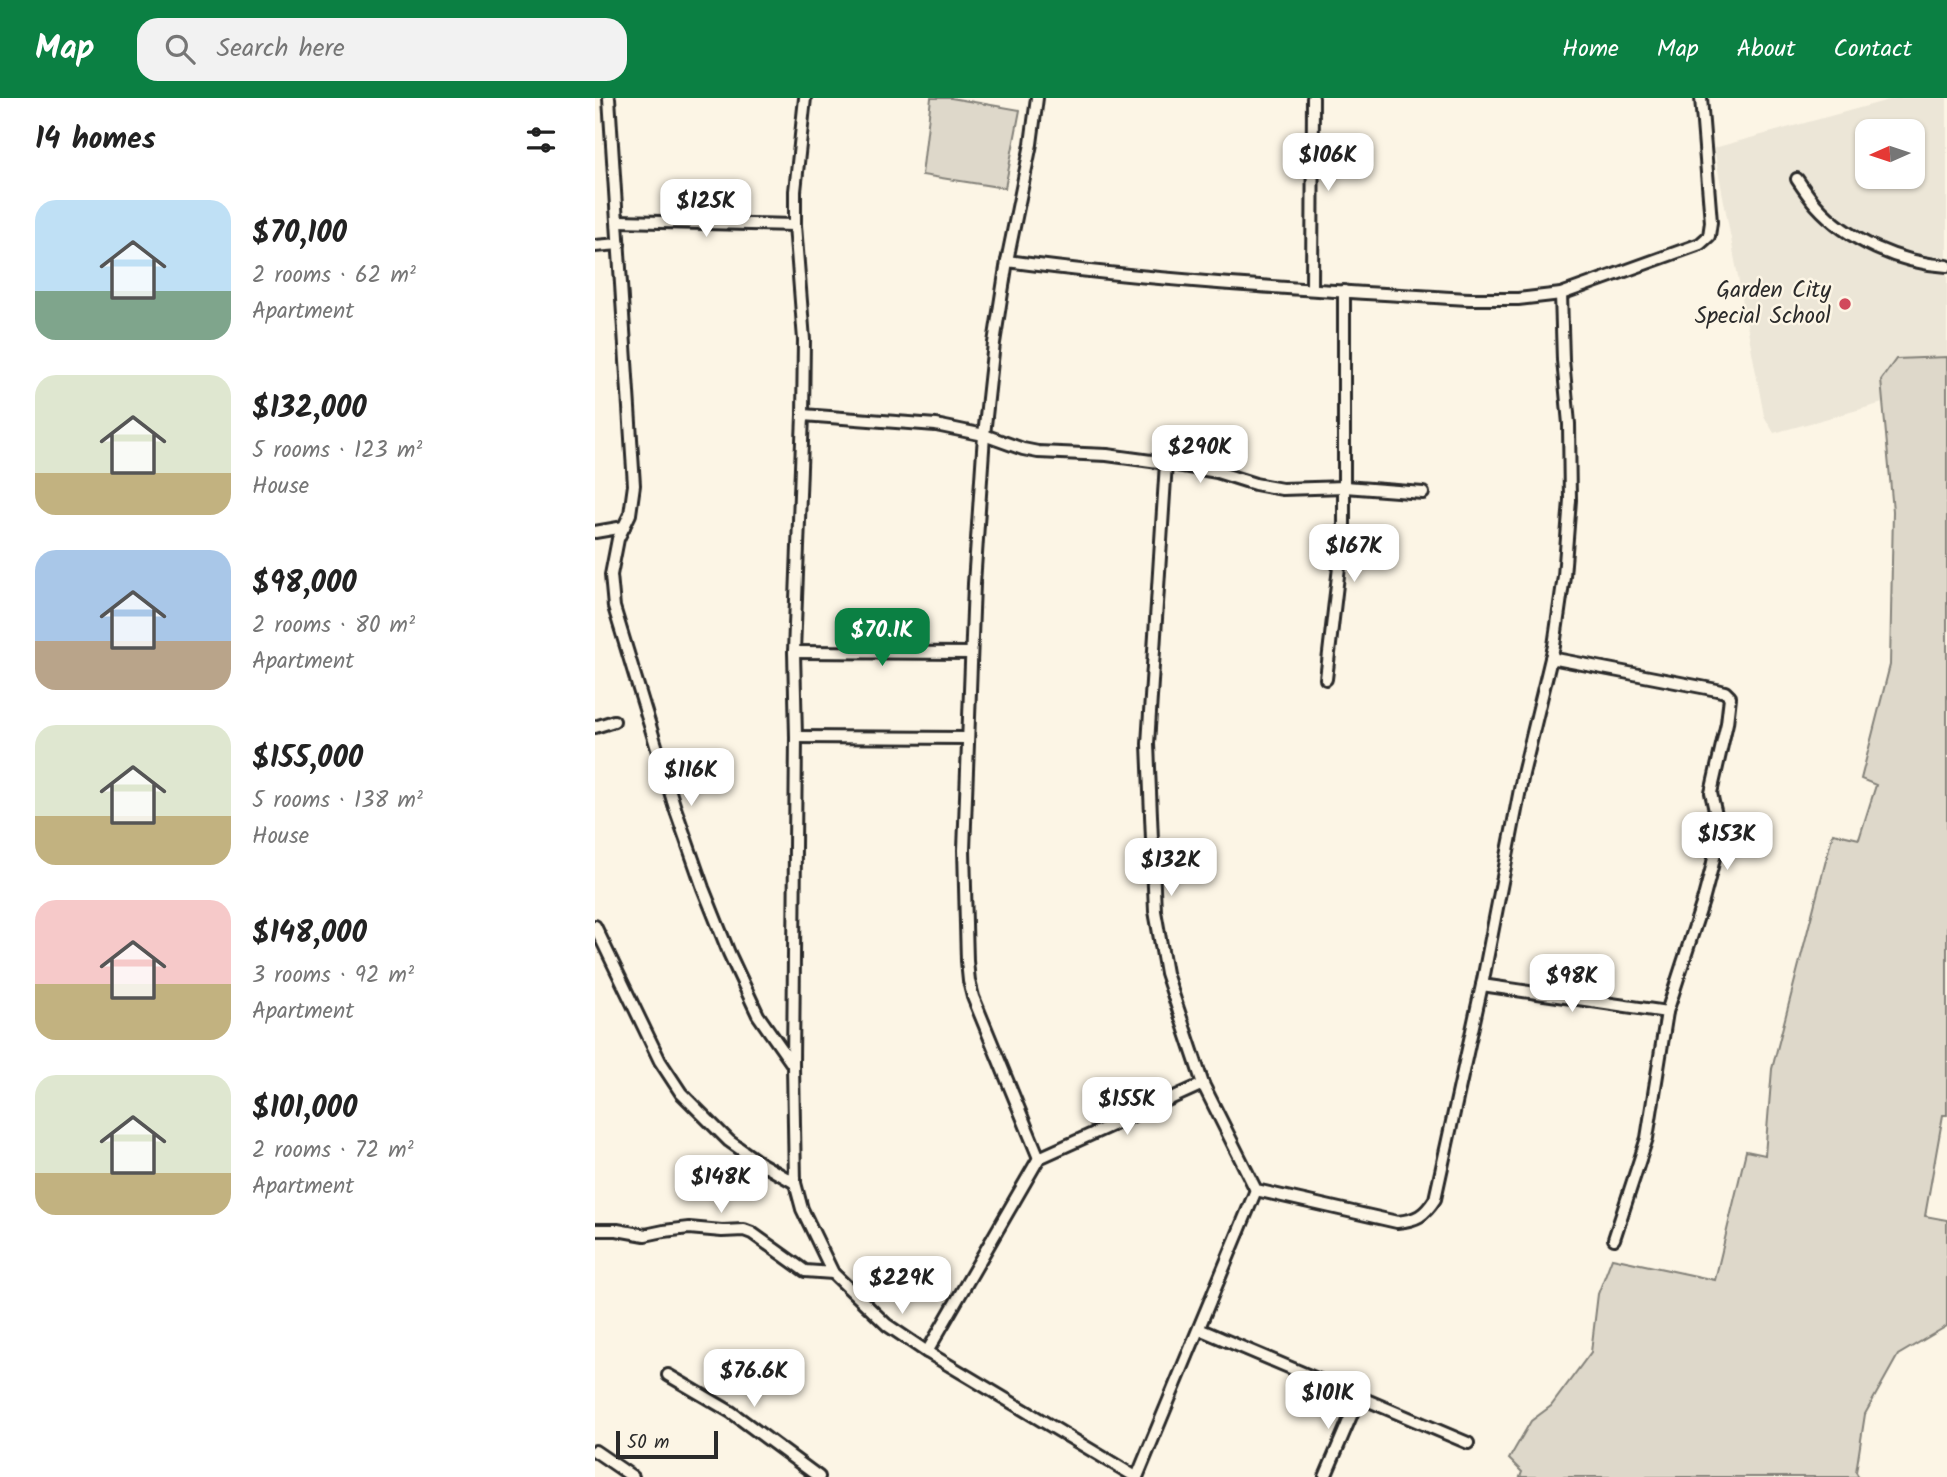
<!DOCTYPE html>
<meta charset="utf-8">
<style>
body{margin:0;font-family:Kalam,sans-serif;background:#f2f2f2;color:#222;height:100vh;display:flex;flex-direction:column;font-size:26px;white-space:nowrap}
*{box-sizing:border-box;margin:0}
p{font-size:23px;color:#767676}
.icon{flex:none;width:38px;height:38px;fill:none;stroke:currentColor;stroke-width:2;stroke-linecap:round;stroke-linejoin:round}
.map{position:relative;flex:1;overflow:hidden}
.side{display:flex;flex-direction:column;background:#fff;width:595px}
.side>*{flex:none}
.needle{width:46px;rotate:267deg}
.controls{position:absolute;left:1260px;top:21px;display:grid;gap:14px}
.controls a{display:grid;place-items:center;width:70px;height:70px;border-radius:14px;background:#fff;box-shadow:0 2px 5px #0004;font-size:35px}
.scale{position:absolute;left:21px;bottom:18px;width:102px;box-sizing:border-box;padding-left:7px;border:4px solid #2b2b2b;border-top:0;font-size:19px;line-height:24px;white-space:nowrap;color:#2b2b2b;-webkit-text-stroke:5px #fcf5e5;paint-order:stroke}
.price{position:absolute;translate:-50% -60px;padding:0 16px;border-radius:14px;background:#fff;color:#222;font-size:23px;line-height:46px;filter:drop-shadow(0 2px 4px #0008)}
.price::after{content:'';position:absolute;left:50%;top:42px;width:21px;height:16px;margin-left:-10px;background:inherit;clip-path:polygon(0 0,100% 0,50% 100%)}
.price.selected{background:#0b8043;color:#fff}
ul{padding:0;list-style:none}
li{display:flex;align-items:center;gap:21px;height:175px;padding:0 35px}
li span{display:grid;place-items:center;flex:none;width:196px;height:140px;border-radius:21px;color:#555}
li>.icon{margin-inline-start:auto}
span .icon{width:84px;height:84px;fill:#fffc;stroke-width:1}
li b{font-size:30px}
h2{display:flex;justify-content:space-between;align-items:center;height:84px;padding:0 35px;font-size:30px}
header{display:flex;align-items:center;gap:42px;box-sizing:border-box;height:98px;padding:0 35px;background:#0b8043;color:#fff}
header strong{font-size:33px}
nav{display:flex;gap:38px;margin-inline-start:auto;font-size:24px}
.search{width:490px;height:63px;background:#f2f2f2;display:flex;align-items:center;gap:18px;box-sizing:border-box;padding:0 24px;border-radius:21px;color:#767676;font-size:26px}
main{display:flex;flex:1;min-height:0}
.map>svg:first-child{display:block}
.built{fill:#ece6d7;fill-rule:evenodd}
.green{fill:#ded8ca;stroke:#84827a;stroke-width:2}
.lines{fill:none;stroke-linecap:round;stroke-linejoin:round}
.minor-casing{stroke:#2b2b2b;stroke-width:16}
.minor{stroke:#fcf5e5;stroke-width:10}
.poi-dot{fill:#d1495b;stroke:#fcf5e5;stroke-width:2.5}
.labels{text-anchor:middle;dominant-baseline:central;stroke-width:5;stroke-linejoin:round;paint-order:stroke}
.poi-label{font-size:23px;fill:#2b2b2b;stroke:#fcf5e5;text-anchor:end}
</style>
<header>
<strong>Map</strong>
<div class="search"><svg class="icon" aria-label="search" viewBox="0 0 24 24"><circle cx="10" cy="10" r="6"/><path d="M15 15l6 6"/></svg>Search here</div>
<nav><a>Home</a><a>Map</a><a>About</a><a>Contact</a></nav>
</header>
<main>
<section class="side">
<h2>14 homes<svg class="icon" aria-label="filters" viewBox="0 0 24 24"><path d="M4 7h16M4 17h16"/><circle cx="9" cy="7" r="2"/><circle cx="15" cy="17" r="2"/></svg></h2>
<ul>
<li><span style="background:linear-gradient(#bfe0f5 65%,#7fa58c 0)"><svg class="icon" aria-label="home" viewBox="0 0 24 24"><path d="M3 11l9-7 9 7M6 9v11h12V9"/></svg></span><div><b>$70,100</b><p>2 rooms · 62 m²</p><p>Apartment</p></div></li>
<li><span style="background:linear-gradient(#dfe7d0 70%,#c2b280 0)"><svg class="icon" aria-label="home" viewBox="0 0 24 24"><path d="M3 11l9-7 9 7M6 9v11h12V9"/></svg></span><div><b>$132,000</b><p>5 rooms · 123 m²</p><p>House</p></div></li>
<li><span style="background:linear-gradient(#a9c7e8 65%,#b9a48a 0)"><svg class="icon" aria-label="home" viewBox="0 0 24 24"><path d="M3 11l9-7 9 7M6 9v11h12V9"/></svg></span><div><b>$98,000</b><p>2 rooms · 80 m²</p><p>Apartment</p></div></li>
<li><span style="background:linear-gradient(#dfe7d0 65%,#c2b280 0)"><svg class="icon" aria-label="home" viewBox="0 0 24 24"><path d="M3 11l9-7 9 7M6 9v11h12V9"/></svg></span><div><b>$155,000</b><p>5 rooms · 138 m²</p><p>House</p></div></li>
<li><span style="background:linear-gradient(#f6c9c9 60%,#c2b280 0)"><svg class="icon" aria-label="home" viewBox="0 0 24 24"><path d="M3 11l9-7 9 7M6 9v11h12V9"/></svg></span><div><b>$148,000</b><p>3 rooms · 92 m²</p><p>Apartment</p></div></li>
<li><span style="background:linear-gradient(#dfe7d0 70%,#c2b280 0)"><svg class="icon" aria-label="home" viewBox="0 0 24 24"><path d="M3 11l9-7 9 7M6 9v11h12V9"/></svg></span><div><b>$101,000</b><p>2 rooms · 72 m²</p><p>Apartment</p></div></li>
</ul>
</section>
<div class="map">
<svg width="1352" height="1379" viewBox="0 0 1352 1379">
<rect width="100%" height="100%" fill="#fcf5e5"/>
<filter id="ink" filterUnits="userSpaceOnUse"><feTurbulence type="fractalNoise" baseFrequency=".0143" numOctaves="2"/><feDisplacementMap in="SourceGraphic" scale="14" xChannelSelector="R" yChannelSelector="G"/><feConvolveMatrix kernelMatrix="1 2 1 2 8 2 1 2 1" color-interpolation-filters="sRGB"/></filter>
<g filter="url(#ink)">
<!-- built -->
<path class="built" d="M1301 0H1352V259L1301 261 1286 282 1288 305 1179 335 1169 318 1119 50ZM1272 33H1318V79H1272Z"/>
<!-- green -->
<g class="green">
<polygon points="336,0 356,0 425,12 410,90 327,77"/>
<polygon points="1352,259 1352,1017 1348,1017 1330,1118 1352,1122 1352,1228 1303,1257 1270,1316 1261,1374 1264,1379 925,1379 927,1374 914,1361 936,1323 956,1308 996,1254 1003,1196 1017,1160 1120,1182 1151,1053 1170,1057 1177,971 1238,735 1264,741 1281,687 1266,681 1295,567 1298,413 1286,282 1301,261"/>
</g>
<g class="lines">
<!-- minor casing -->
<g class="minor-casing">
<g id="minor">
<polyline points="14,0 39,387 35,416 23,441 16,477 19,509 80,710 108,790 134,855 163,917 198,967"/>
<polyline points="210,0 200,93 200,127 209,242 208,317 199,554 201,639 198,967 200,1085 207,1111 238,1175 292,1227 332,1254 541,1379"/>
<polyline points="442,0 436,46 412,163 399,245 389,337 379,486 369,752 372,863 374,883 378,899 444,1060"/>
<path d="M1202 81C1208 90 1214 99 1221 107 1253 143 1305 165 1352 168"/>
<polyline points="23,123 200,127"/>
<polyline points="0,148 24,146"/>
<path d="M412 163C566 184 721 192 875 201H923L966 196 1105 146 1114 138 1116 124 1106 0"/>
<polyline points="717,191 718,0"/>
<polyline points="208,317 341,327 389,337 428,351 443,354 512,357 571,365 622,374 660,386 687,391 750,389 828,395"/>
<path d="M571 365 553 646 560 813 571 875 608 986 661 1092 802 1124C822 1122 829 1118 840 1101L887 887 928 676 959 548 969 478 975 402 974 326 968 262 966 196"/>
<polyline points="0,434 29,429"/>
<polyline points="199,554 376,555"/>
<polyline points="956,560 1122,592 1130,594 1135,599 1132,625 1116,695 1123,726 1123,741 1117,769 1108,803 1072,914 1052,1040 1019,1141"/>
<polyline points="731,581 749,426 749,193"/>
<polyline points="0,629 19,623"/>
<polyline points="201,639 372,640"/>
<polyline points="0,828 65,963 86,995 134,1043 165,1065 200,1085"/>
<polyline points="887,887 1072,914"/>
<polyline points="0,1132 22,1132 50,1137 69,1133 94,1130 127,1133 149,1132 157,1135 210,1173 238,1175"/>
<polyline points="604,1231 873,1345"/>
<polyline points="332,1254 444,1060 608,986"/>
<polyline points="73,1277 136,1314 224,1379"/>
<polyline points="0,1353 38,1379"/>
<polyline points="542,1379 661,1092"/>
<polyline points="730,1379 764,1299"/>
</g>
</g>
<!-- minor -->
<use href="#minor" class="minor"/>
</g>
</g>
<!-- markers -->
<circle class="poi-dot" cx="1250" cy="206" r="7"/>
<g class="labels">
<!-- poi labels -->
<g class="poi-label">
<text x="1236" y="193">Garden City<tspan x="1236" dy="26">Special School</tspan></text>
</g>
</g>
</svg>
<div class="controls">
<a><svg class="needle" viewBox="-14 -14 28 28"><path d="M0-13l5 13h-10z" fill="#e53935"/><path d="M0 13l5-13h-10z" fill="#767676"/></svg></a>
</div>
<div class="scale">50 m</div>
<b class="price" style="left:733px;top:95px">$106K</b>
<b class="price" style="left:111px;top:141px">$125K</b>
<b class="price" style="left:605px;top:387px">$290K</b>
<b class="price" style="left:759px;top:486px">$167K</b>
<b class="price selected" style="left:287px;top:570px">$70.1K</b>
<b class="price" style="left:96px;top:710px">$116K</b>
<b class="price" style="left:1132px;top:774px">$153K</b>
<b class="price" style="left:576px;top:800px">$132K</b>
<b class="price" style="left:977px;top:916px">$98K</b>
<b class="price" style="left:532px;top:1039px">$155K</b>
<b class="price" style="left:126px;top:1117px">$148K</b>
<b class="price" style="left:307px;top:1218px">$229K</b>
<b class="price" style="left:159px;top:1311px">$76.6K</b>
<b class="price" style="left:733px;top:1333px">$101K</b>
</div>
</main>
